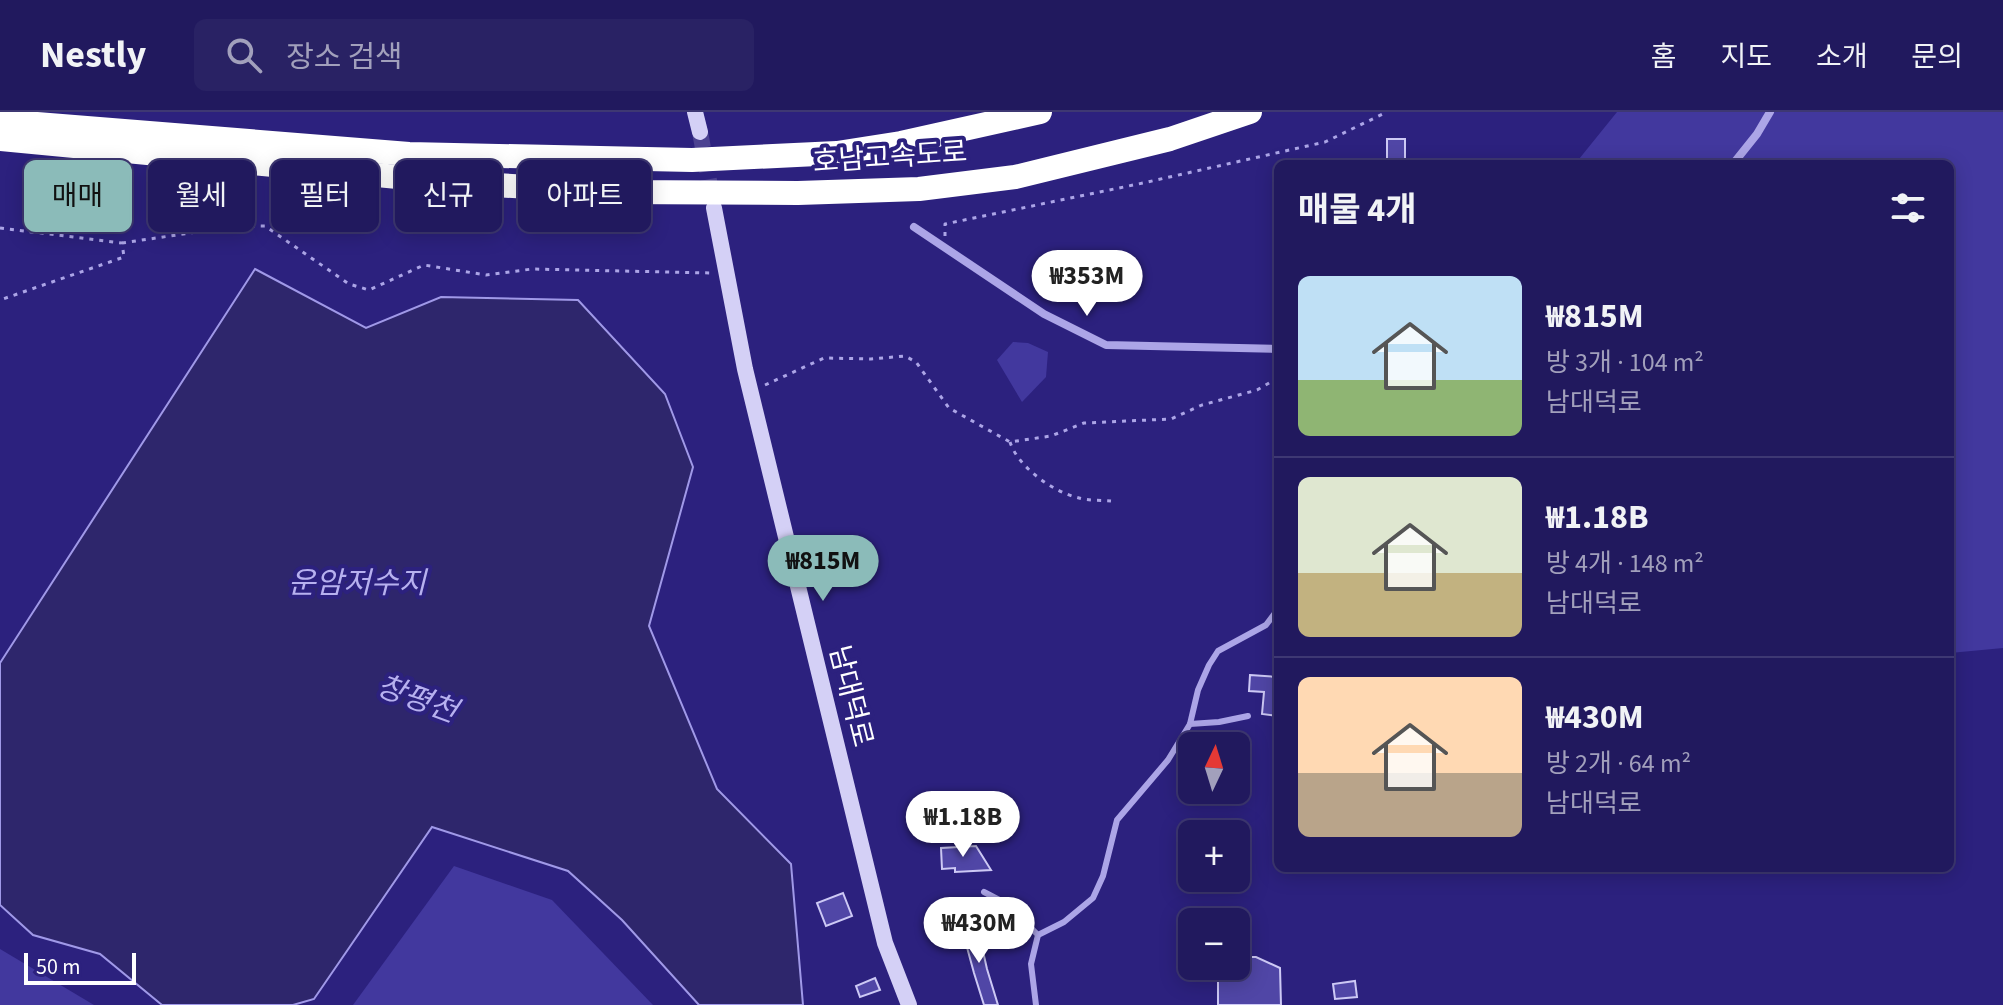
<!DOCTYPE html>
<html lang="ko">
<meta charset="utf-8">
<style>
body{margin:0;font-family:"Source Sans 3","Noto Sans KR",sans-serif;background:#292264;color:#f1f3f6;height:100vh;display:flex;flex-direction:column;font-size:30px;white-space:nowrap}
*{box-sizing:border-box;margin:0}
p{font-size:26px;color:#a2a0bc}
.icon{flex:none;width:44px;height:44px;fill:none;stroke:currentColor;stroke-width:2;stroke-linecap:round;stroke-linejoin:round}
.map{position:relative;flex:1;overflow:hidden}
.side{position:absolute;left:1274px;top:48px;width:680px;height:712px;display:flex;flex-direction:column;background:#21195e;border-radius:12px;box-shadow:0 4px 20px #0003,0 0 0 2px #3e3873}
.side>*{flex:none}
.top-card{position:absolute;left:24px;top:48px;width:760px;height:72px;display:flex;gap:16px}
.needle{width:52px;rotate:4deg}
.controls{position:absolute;left:1178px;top:620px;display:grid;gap:16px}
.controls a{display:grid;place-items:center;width:72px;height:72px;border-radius:12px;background:#21195e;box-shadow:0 4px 20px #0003,0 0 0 2px #3e3873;font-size:40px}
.scale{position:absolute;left:24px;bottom:20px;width:112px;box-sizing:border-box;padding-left:8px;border:4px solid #fff;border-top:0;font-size:22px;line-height:28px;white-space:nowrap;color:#fff;-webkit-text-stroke:6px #2c217e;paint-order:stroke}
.price{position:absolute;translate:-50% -68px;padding:0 18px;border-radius:28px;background:#fff;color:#222;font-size:26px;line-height:52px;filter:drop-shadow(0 2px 4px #0008)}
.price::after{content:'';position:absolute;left:50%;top:48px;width:24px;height:18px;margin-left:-12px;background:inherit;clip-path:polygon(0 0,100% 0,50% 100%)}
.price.active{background:#8bbbb9;color:#111}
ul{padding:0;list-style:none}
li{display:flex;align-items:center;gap:24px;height:200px;padding:0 24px}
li+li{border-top:2px solid #3e3873}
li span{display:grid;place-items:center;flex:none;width:224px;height:160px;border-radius:12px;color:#555}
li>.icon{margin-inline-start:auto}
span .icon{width:96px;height:96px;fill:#fffc;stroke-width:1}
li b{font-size:34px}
h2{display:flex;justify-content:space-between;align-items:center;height:96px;padding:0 24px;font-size:34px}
.pill{padding:0 28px;border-radius:12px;background:#21195e;box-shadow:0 4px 20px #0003,0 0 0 2px #3e3873;font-size:28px;line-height:72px}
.pill.active{background:#8bbbb9;color:#111}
header{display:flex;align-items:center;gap:48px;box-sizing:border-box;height:112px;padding:0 40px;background:#21195e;border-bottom:2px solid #3e3873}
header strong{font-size:38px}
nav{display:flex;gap:44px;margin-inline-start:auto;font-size:28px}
.search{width:560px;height:72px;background:#292264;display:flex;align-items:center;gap:20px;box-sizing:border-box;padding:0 28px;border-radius:12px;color:#a2a0bc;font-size:30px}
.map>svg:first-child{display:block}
.green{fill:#42389e}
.water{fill:#2e266c;stroke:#a099e8;stroke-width:2}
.building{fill:#5046a6;stroke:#cdc9f5;stroke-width:2}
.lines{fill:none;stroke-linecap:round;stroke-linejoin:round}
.secondary-tunnel{stroke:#4c4291;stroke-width:16;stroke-dasharray:16 8;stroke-linecap:butt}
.path{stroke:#aca5e7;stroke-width:3;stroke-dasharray:4 6;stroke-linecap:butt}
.service{stroke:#aca5e7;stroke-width:6}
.minor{stroke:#aca5e7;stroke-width:8}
.secondary{stroke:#d4d0f6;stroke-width:16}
.motorway{stroke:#fff;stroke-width:24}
.labels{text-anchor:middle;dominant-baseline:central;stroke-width:8;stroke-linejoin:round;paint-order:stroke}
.street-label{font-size:28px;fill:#fff;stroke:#2c217e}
.water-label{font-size:30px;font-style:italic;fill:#b7b1ef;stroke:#2c217e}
</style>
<header>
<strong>Nestly</strong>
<div class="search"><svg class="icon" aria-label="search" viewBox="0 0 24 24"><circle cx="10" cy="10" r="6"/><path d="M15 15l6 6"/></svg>장소 검색</div>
<nav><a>홈</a><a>지도</a><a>소개</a><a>문의</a></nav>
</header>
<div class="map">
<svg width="2003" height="893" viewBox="0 0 2003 893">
<rect width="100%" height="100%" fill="#2c217e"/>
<!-- green -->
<g class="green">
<polygon points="1617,0 2003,0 2003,536 1950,541 1950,52 1575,52"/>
<polygon points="1013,230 1028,231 1048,240 1046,265 1022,290 997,248"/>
<polygon points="454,754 552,788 653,893 353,893"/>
<polygon points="0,837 94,893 0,893"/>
</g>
<!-- water -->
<polygon class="water" points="255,157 366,216 441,185 578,188 665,282 693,355 649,514 717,677 791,752 803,893 699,893 622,808 568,759 432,715 314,887 293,893 162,893 100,842 33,823 0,793 0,551"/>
<!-- building -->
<g class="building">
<rect x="1387" y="27" width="18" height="25"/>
<polygon points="1250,563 1278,565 1278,604 1262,602 1264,580 1249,579"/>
<polygon points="976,734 991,758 955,760 955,756 942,757 941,736"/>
<polygon points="843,781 852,804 826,814 817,791"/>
<polygon points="977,813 987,857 998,893 984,893 974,861 962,817"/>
<polygon points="1236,845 1256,845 1280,856 1281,893 1218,893 1218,854 1236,854"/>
<polygon points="875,866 880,878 860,885 856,874"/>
<polygon points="1355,869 1357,885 1335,887 1333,872"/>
</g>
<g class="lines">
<!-- secondary-tunnel -->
<polyline class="secondary-tunnel" points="700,20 713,90"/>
<!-- path -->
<g class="path">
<polyline points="0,116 122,131 124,145 0,188"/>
<polyline points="945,124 945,112 1143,71 1325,30 1387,0"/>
<polyline points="122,131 238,114 265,114 349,172 369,178 424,153 486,163 532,157 711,161"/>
<polyline points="765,273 824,246 871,247 905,244 916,250 949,296 1010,330 1051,324 1084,311 1171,307 1202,293 1257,278 1276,267 1278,263"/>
<path d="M1010 330C1018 355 1053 380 1079 386 1089 389 1102 388 1112 389"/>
</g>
<!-- service -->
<g class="service">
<polyline points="1190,612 1198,578 1209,553 1218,539 1266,513 1278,497"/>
<polyline points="984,780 1007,792 1038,823 1031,852 1036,893"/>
<polyline points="1038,823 1064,810 1093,786 1103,764 1117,708 1168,648 1190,612 1219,610 1248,604"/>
</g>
<!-- minor -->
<g class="minor">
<polyline points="1733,52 1757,22 1770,0"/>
<polyline points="914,115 1044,202 1106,233 1278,237"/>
</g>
<!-- secondary -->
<g class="secondary">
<polyline points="695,0 700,20"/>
<polyline points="714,96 745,257 885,831 909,893"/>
</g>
<!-- motorway -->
<g class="motorway">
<polyline points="0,9 409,42 692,48 837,41 901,31 1040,0"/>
<polyline points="0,27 460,71 616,80 798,81 919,77 1015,65 1170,27 1250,0"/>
</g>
</g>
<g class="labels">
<!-- street labels -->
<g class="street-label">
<text transform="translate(890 45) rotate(-4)">호남고속도로</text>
<text transform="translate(851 584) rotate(76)">남대덕로</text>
</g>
<!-- water labels -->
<g class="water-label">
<text x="357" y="471">운암저수지</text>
<text transform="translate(417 587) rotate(20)">창평천</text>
</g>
</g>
</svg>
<div class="controls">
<a><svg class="needle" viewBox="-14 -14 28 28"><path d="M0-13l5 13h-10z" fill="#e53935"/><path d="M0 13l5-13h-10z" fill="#a2a0bc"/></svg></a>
<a>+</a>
<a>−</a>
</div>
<div class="scale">50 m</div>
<b class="price" style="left:1087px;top:206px">₩353M</b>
<b class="price active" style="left:823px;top:491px">₩815M</b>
<b class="price" style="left:963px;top:747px">₩1.18B</b>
<b class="price" style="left:979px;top:853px">₩430M</b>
<div class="top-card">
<a class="pill active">매매</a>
<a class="pill">월세</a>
<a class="pill">필터</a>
<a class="pill">신규</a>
<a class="pill">아파트</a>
</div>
<section class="side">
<h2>매물 4개<svg class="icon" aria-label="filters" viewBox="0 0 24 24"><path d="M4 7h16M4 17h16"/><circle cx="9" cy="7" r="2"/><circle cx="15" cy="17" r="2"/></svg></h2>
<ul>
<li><span style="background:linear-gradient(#bfe0f5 65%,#8fb573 0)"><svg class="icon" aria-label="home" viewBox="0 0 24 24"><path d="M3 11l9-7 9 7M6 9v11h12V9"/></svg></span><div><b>₩815M</b><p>방 3개 · 104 m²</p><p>남대덕로</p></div></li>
<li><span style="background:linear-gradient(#dfe7d0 60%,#c2b280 0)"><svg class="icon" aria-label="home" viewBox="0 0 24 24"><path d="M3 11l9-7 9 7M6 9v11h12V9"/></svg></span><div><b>₩1.18B</b><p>방 4개 · 148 m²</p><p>남대덕로</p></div></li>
<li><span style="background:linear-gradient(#ffd9b3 60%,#b9a48a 0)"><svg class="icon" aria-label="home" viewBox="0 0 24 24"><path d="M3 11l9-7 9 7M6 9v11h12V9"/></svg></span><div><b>₩430M</b><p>방 2개 · 64 m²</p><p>남대덕로</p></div></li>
</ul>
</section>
</div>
